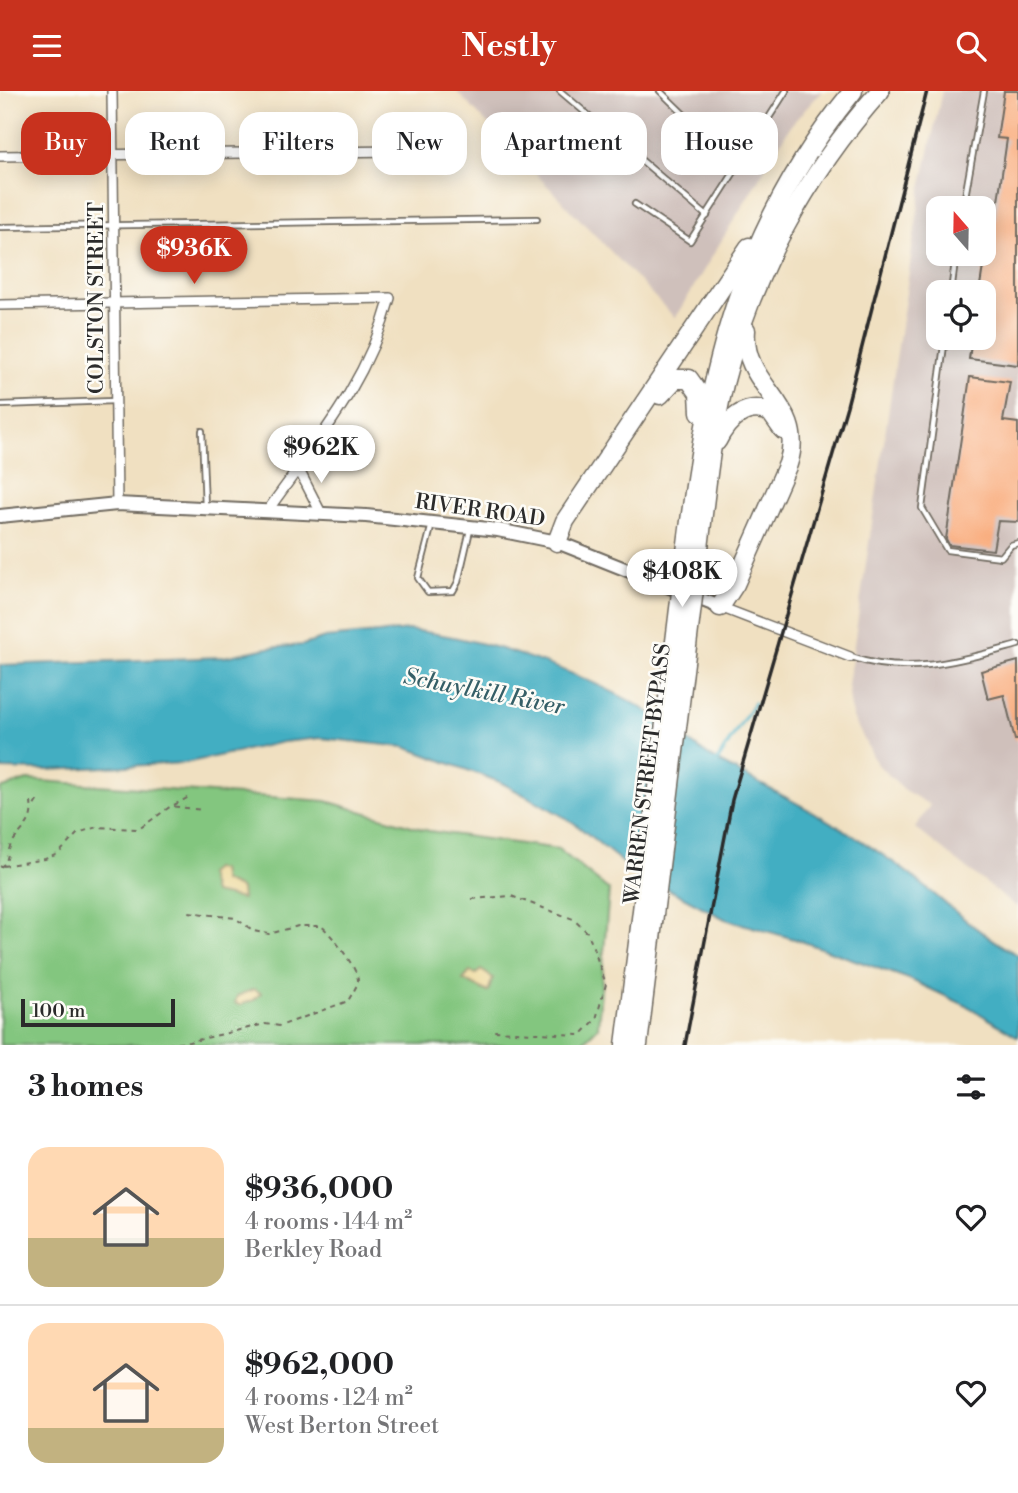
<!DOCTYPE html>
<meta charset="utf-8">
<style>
body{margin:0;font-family:"Libre Bodoni",serif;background:#f6f6f6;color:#202124;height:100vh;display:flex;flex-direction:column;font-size:26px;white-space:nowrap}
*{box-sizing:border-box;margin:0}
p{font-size:23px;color:#757577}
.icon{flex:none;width:38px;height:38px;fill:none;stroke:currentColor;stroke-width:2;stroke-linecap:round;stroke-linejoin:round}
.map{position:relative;height:954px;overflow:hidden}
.side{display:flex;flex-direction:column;background:#fff;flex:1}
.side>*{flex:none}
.guide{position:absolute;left:21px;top:21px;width:976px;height:63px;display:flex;gap:14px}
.needle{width:46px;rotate:340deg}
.fabs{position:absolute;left:926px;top:105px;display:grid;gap:14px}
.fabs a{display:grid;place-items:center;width:70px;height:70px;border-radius:14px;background:#fff;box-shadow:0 4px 18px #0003;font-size:35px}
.scale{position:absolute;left:21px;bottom:18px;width:154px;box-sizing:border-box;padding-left:7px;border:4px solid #2b2b2b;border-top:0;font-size:19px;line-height:24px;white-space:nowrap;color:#2b2b2b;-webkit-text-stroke:5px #fdfcf7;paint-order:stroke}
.price{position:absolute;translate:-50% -60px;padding:0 16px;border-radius:24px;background:#fff;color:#222;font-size:23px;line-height:46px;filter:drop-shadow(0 2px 4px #0008)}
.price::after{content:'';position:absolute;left:50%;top:42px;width:21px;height:16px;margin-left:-10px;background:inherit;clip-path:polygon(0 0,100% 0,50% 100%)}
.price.selected{background:#c8321e;color:#fff}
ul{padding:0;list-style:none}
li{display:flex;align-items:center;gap:21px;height:175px;padding:0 28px}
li+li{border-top:2px solid #e0e0e0}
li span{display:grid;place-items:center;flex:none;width:196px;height:140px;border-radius:21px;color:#555}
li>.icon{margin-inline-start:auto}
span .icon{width:84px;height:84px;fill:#fffc;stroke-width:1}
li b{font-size:30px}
h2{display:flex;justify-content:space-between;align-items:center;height:84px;padding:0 28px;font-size:30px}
.tag{padding:0 24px;border-radius:21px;background:#fff;box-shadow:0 4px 18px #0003;font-size:24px;line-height:63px}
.tag.selected{background:#c8321e;color:#fff}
header{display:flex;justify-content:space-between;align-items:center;height:91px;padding:0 28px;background:#c8321e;color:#fff;font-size:32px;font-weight:700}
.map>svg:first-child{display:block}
.industrial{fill:#cfc0bb;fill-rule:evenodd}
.green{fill:#83c67f;stroke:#577855;stroke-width:2}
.sand{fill:#eeda9e;stroke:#8c8264;stroke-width:2}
.water{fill:#43aec2;stroke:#376c76;stroke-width:2}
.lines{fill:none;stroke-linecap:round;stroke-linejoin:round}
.stream{stroke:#43aec2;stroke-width:3.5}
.building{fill:#f9ae80}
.lane-casing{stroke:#706a60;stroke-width:8}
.street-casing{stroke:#706a60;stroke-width:12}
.secondary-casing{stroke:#706a60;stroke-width:16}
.highway-casing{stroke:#706a60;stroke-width:21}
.path{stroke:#706a60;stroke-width:2;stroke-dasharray:5 5;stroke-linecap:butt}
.lane{stroke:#fff;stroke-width:4.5}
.street{stroke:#fff;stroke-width:9}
.secondary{stroke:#fff;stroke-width:12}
.highway{stroke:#fff;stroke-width:18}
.rail{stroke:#2b2b2b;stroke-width:3.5}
.highway-bridge-casing{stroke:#706a60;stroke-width:21;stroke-linecap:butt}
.highway-bridge{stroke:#fff;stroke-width:18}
.labels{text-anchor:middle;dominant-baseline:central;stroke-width:5;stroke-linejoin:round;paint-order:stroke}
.street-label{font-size:21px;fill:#2b2b2b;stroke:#fdfcf7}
.water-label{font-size:23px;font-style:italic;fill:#355f67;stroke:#fdfcf7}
</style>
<header><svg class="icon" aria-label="menu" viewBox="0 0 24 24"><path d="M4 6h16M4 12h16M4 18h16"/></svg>Nestly<svg class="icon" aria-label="search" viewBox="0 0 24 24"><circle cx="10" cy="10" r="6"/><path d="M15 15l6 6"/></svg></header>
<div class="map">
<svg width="1018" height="954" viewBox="0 0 1018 954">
<rect width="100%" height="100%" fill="#fdfcf7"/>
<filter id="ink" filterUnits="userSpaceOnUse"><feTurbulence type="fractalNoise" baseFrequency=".0143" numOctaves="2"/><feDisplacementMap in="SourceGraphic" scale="14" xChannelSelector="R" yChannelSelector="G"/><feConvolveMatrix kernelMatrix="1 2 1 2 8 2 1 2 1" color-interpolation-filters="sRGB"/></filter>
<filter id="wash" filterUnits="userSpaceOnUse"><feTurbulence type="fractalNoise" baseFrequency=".00686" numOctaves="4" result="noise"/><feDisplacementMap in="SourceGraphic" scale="28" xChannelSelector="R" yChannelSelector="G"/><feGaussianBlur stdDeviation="1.57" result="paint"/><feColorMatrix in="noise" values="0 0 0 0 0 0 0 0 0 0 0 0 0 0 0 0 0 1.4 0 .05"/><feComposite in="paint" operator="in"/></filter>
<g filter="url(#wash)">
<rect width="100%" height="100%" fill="#f0e0c1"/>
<!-- industrial -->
<g class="industrial">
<polygon points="456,0 822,0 791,34 675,227"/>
<path d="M942 0H1018V817L915 737 930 714 906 700 877 673 852 625 848 594 922 93ZM938 117H984V163H938ZM938 201H984V247H938Z"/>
</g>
<!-- green -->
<polygon class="green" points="27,689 326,710 429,740 558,758 609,799 598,936 580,954 0,954 0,698"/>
<!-- sand -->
<g class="sand">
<polygon points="214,778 221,779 223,790 241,798 242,808 213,802 208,783"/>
<polygon points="481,879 493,887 488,901 463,889 470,881 476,883"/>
<polygon points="254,898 261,902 254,909 239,914 235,912 237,905"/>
</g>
<!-- water -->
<path class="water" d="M409 539C489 548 586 582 654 624 677 639 696 658 719 671 777 702 836 731 890 769 934 799 970 839 1018 864V946L969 916 909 888 798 849 725 828 632 779 574 732 547 716 500 691 405 656 321 647 283 651 185 672 47 679 0 678V574L224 566 268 557 303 554 325 547Z"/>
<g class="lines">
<!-- stream -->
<polyline class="stream" points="716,672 754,612"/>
</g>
<g id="blocks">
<!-- building -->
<g class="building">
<polygon points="1004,0 1018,0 1018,274 969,268 972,247 984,247 984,201 979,201 989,137 994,138 1007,48 997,47"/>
<polygon points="970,286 1010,291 1003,330 1018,332 1018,431 998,430 993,459 949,454 946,448"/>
<polygon points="1018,570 1018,649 1015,649 1004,604 988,608 981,580"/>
</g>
</g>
</g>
<g filter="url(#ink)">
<use href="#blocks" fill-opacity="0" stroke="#706a60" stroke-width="2"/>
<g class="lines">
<!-- lane casing -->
<g class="lane-casing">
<g id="lane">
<polyline points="560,0 707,125"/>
<polyline points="660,0 737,75"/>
<polyline points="635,113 690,150 786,0"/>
<polyline points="963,117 984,0"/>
<polyline points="0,136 537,128"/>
<polyline points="951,201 956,163"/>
<polyline points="945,247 922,417 947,459 1001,466 1011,454 1018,452"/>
<polyline points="0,314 114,310"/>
<polyline points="202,340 205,416"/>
<polyline points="432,433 418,487 428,501 453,500 458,491 470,439"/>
<path d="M851 566C908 586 962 569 1018 554"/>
</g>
</g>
<!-- street casing -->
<g class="street-casing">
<g id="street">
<polyline points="112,0 117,413"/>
<polyline points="0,65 398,60 448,52"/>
<path d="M0 214 390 207C367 292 318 349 268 419"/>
<polyline points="298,377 321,422"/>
<polyline points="720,516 850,566"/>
</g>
</g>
<!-- secondary casing -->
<g class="secondary-casing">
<polyline id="secondary" points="0,425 117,413 366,425 498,439 557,451 720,516"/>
</g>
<!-- highway casing -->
<g class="highway-casing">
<g id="highway">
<polyline points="660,304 675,288 689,288 699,302 700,321"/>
<path d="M717 350C727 329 747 310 771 322L783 339"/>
<polyline points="557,451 565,430 749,156"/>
<path d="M684 477C706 296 733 146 853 0"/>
<path d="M696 482C704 419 709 355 724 293 751 184 806 84 880 0"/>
<path d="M720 516 735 493 788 373C808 313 741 297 746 239"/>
<polyline points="625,954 639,844"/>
<polyline points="638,954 651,848"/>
</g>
</g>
<!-- path -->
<g class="path">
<polyline points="174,714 191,705"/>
<polyline points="3,775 45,768 58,763 78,742 97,736 139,738 171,715 202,719"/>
<path d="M0 776C10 771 6 761 12 752 22 737 34 732 31 712L37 710 32 718"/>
<polyline points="472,808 511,805 573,828 588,842 606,893 596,928 581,944 492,940"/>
<path d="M157 954 189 951 265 933 280 935 348 910C351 904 357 896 358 890 359 879 330 841 321 835H298L269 843 254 840 235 827 189 821"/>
</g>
<!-- lane -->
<use href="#lane" class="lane"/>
<!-- street -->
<use href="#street" class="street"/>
<!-- secondary -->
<use href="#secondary" class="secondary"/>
<!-- highway -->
<use href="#highway" class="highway"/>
<!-- rail -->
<polyline class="rail" points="685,954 732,709 847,315 927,0"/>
<!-- highway-bridge casing -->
<g class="highway-bridge-casing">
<g id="highway-bridge">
<polyline points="639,844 684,477"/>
<polyline points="651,848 696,482"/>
</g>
</g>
<!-- highway-bridge -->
<use href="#highway-bridge" class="highway-bridge"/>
</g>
</g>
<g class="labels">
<!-- street labels -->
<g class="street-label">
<text transform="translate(97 207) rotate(-90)">COLSTON STREET</text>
<text transform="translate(480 420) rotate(8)">RIVER ROAD</text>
<text transform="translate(648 683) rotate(-83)">WARREN STREET BYPASS</text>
</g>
<!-- water labels -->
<g class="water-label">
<text transform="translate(484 601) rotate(11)">Schuylkill River</text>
</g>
</g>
</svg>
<div class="fabs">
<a><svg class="needle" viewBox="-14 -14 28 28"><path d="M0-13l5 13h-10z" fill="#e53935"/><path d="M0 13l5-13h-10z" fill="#757577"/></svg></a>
<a><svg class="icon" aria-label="locate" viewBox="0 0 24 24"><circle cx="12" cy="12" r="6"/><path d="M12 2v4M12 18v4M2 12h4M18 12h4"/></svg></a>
</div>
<div class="scale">100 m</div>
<b class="price selected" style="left:194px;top:195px">$936K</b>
<b class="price" style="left:321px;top:394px">$962K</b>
<b class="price" style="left:682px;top:518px">$408K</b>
<div class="guide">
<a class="tag selected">Buy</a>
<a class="tag">Rent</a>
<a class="tag">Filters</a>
<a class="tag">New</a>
<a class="tag">Apartment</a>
<a class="tag">House</a>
</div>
</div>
<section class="side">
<h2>3 homes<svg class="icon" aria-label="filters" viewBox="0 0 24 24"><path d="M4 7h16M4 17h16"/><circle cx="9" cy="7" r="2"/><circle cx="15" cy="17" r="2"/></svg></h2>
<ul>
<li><span style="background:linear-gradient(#ffd9b3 65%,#c2b280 0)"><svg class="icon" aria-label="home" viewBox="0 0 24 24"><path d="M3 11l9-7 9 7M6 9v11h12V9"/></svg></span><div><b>$936,000</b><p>4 rooms · 144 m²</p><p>Berkley Road</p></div><svg class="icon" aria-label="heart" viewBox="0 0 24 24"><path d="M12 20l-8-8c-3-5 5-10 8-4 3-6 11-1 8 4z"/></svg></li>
<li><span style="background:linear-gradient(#ffd9b3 75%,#c2b280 0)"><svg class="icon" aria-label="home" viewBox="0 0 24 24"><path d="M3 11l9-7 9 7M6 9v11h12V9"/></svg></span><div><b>$962,000</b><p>4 rooms · 124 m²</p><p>West Berton Street</p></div><svg class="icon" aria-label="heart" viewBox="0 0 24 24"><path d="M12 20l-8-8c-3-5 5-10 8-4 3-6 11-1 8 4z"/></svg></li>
</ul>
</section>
